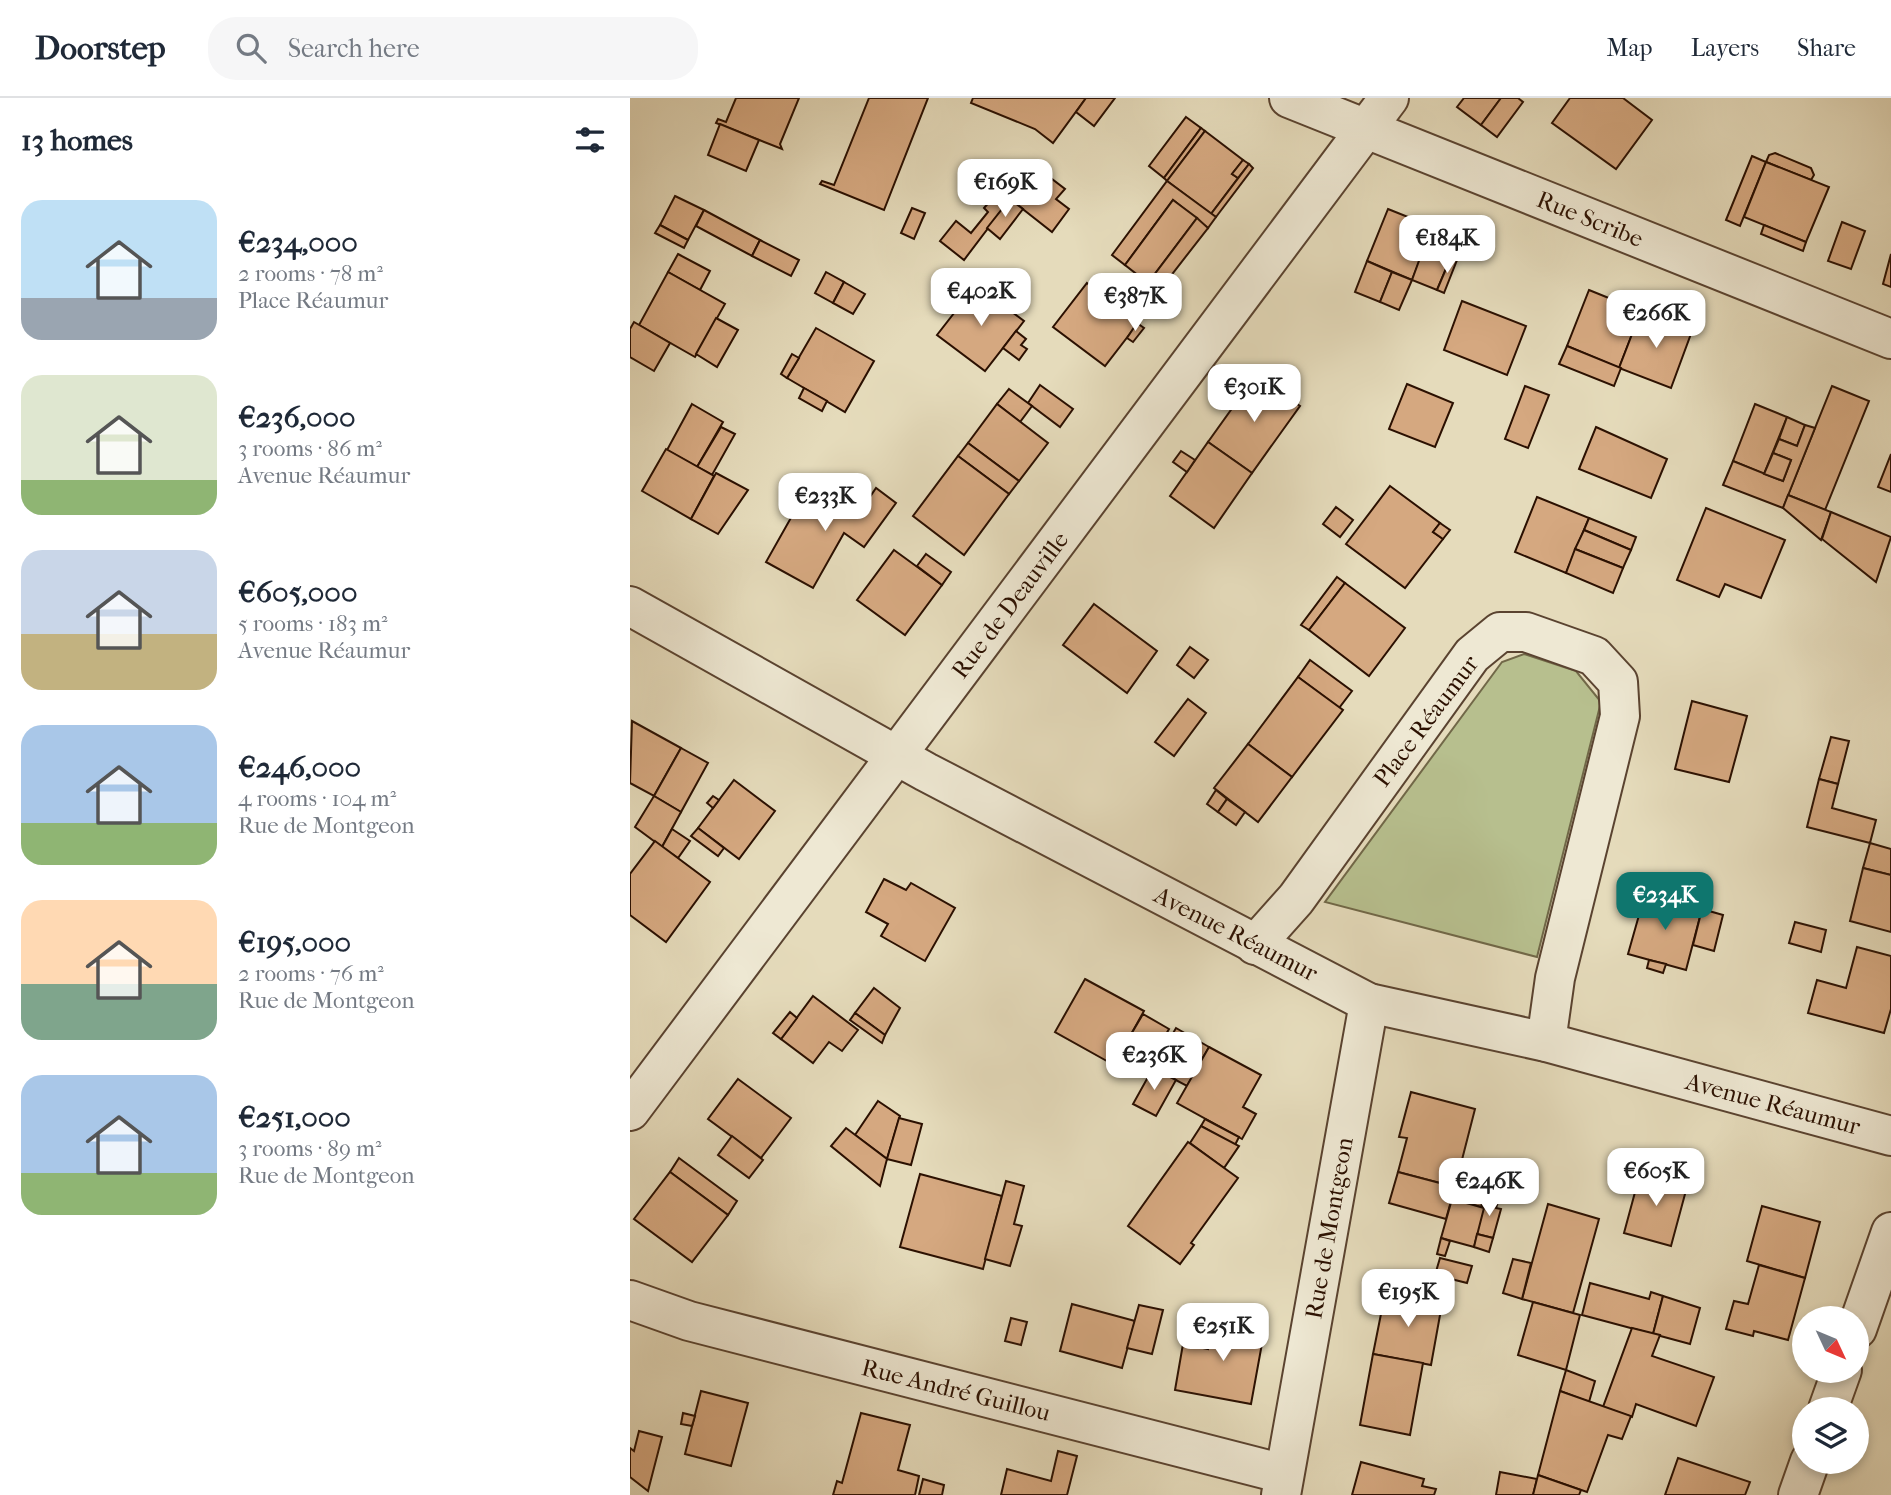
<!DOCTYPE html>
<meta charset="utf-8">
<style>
body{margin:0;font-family:"IM FELL French Canon",serif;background:#f6f6f7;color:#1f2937;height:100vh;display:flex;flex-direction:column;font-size:26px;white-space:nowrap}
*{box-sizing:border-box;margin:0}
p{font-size:23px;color:#747a83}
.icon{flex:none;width:38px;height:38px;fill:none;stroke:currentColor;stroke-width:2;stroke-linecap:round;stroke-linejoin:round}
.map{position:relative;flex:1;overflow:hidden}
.details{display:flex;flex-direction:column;background:#fff;width:630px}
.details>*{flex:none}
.needle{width:46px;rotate:134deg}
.tools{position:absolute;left:1162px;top:1208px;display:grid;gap:14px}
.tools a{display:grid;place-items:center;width:77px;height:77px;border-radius:50%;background:#fff;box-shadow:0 4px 10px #0003;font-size:35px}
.price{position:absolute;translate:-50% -60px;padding:0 16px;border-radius:14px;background:#fff;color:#222;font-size:23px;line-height:46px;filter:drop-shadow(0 2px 4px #0008)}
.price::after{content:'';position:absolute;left:50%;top:42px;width:21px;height:16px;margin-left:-10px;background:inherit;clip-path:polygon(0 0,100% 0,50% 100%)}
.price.current{background:#0f766e;color:#fff}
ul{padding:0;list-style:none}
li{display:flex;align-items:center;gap:21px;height:175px;padding:0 21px}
li span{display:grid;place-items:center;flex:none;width:196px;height:140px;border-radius:21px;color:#555}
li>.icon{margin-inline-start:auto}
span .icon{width:84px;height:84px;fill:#fffc;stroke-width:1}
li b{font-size:30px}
h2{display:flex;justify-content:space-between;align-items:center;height:84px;padding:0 21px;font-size:30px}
header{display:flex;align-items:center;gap:42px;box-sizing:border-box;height:98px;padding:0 35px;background:#fff;border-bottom:2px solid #e0e1e3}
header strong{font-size:33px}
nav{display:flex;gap:38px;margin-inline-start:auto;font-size:24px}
.search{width:490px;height:63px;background:#f6f6f7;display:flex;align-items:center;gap:18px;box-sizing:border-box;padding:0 24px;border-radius:28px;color:#747a83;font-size:26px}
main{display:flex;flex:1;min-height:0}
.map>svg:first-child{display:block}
.green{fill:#b7bf8e;stroke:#716848;stroke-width:2}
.building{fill:#d5a880;stroke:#2b1001;stroke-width:2}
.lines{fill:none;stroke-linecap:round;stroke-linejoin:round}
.minor-casing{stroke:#5a4330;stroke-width:42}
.minor{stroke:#eee8d3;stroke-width:38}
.labels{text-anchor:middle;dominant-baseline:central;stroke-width:5;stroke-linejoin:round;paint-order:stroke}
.street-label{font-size:24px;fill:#2b1001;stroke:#eee8d3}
</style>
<header>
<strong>Doorstep</strong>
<div class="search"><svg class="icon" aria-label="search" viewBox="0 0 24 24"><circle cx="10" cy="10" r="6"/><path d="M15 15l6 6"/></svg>Search here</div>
<nav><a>Map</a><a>Layers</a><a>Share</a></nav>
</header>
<main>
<section class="details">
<h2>13 homes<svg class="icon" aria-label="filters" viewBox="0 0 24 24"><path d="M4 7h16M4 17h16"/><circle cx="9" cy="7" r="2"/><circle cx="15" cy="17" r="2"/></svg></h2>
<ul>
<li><span style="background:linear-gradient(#bfe0f5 70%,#9aa5b1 0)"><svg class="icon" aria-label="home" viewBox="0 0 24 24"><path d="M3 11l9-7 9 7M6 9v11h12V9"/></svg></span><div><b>€234,000</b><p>2 rooms · 78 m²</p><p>Place Réaumur</p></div></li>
<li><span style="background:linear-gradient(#dfe7d0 75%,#8fb573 0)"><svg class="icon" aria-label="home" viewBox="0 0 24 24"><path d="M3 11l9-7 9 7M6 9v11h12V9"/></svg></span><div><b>€236,000</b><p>3 rooms · 86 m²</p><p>Avenue Réaumur</p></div></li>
<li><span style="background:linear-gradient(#c9d6e8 60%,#c2b280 0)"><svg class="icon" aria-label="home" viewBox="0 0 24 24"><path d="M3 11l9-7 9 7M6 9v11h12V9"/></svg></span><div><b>€605,000</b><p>5 rooms · 183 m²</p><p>Avenue Réaumur</p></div></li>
<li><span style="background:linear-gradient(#a9c7e8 70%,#8fb573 0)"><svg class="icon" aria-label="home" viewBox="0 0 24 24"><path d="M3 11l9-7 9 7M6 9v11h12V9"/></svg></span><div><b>€246,000</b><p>4 rooms · 104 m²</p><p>Rue de Montgeon</p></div></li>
<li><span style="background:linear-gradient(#ffd9b3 60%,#7fa58c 0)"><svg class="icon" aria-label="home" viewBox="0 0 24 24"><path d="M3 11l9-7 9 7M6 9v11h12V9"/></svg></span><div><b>€195,000</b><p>2 rooms · 76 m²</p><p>Rue de Montgeon</p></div></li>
<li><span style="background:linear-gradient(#a9c7e8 70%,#8fb573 0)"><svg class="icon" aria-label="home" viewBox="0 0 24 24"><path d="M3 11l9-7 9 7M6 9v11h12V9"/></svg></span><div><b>€251,000</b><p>3 rooms · 89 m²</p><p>Rue de Montgeon</p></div></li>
</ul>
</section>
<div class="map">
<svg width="1261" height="1397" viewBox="0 0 1261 1397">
<rect width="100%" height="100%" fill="#e5dbbb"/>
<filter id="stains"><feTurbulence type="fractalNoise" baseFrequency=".00286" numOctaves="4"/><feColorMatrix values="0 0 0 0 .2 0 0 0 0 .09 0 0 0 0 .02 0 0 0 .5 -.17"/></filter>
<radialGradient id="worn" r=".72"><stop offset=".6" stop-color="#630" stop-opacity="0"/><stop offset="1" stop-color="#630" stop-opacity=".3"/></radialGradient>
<!-- green -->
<polygon class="green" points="894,556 946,573 971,604 907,859 695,804 872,564"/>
<!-- building -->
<g class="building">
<polygon points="106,0 169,0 150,46 152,51 86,25 88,21 96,24"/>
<polygon points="239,0 298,0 254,112 190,86 192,83 204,87"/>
<polygon points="343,0 456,0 423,45 405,31 341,5"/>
<polygon points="456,0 485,0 464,28 446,14"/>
<polygon points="834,0 871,0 851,27 827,9"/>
<polygon points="871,0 888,0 893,4 867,39 851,27"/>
<polygon points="993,0 1022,22 986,71 922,25 940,0"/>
<polygon points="556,19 571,30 534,80 519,68"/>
<polygon points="90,26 129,42 116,73 78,57"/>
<polygon points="571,30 575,33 537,83 534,80"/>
<polygon points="575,33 613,62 602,76 608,80 581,116 537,83"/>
<polygon points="1145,55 1181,70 1184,77 1181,82 1136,64 1139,57"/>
<polygon points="1122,58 1136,64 1110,128 1096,122"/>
<polygon points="613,62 619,66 608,80 602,76"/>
<polygon points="1136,64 1199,89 1176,144 1114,119"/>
<polygon points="619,66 623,70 586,119 581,116"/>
<polygon points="405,68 435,91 426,101 439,111 422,134 380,101"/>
<polygon points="537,83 586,119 578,130 543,102 495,167 482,157"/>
<polygon points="367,95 378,104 334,162 310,143 326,123 341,135 358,114 354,110"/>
<polygon points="45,98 74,112 58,142 30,127"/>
<polygon points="380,101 393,111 370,141 357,130"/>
<polygon points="543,102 567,120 518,185 495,167"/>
<polygon points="282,110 295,115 284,141 271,135"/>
<polygon points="758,111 803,129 782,182 737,163"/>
<polygon points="74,112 130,142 122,158 66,128"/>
<polygon points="567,120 578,130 529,193 518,185"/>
<polygon points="1212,124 1235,133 1221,171 1198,163"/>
<polygon points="30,127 58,142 54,150 25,135"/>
<polygon points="1134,127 1176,144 1173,153 1131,136"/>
<polygon points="803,129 835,142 827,162 794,149"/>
<polygon points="130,142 169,162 161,178 122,158"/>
<polygon points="794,149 821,159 807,192 782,182"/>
<polygon points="48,156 80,173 70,192 38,174"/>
<polygon points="1261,156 1261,189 1253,186"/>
<polygon points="821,159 827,162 814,195 807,192"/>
<polygon points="737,163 762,174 750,204 725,194"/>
<polygon points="38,174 95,206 65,259 9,227"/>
<polygon points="196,174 214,184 203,205 185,195"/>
<polygon points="762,174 782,182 769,212 750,204"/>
<polygon points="214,184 235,196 223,216 203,205"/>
<polygon points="457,185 509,224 475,268 423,229"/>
<polygon points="346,187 394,223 355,273 307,237"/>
<polygon points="959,192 1011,213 989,270 937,248"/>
<polygon points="832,203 896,228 877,277 814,252"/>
<polygon points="1011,213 1062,233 1041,290 989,270"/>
<polygon points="86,220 108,232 87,269 66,256"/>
<polygon points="4,224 40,245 24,273 0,259 0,231"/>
<polygon points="507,225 514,230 503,244 497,240"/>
<polygon points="186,230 244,263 215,314 157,280"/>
<polygon points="386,233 396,241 391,247 397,251 389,262 373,250"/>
<polygon points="937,248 991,270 984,288 929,266"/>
<polygon points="162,256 169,260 157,280 151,276"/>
<polygon points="626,277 670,308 622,375 578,344"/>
<polygon points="777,286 823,305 805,349 759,331"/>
<polygon points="410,287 443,311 430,329 398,305"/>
<polygon points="895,288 919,297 898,350 875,341"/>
<polygon points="1202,288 1239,303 1195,412 1158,397"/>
<polygon points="174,290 197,303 192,313 169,300"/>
<polygon points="379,291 402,308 390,324 367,306"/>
<polygon points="62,306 93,324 67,369 37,352"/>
<polygon points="367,306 418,345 389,383 338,345"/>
<polygon points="1125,306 1157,319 1134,376 1103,363"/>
<polygon points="1157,319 1175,327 1167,348 1149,341"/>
<polygon points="1175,327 1185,330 1153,410 1093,387 1103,363 1153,383 1161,362 1143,355 1149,341 1167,348"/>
<polygon points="91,329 105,336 82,377 67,369"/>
<polygon points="966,329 1037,361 1021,400 949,371"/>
<polygon points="578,344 622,375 584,430 540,398"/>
<polygon points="338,345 389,383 379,396 328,358"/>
<polygon points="36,351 84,378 61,421 12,393"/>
<polygon points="551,353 565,362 557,374 543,364"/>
<polygon points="1143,355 1161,362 1153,383 1134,376"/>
<polygon points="1261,356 1261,394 1248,389"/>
<polygon points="328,358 379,396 334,457 283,418"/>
<polygon points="86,375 118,392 88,436 61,421"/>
<polygon points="760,388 810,425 803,434 813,441 775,490 716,446"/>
<polygon points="184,390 229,415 246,390 266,405 234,449 214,435 183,490 136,464 171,402 175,404"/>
<polygon points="1158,397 1201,414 1191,442 1153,410"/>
<polygon points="907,399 959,420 936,475 885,454"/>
<polygon points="706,409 723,422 710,439 693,426"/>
<polygon points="1076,410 1155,442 1131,500 1095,486 1089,499 1047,482"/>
<polygon points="1201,414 1261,439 1246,484 1192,441"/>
<polygon points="959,420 1006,439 1001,452 954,432"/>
<polygon points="810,425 820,432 813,441 803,434"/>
<polygon points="954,432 1001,452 993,470 945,451"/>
<polygon points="945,451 993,470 983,495 936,475"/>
<polygon points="264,452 312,487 275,537 227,502"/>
<polygon points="296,456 321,474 312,487 287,468"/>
<polygon points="707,479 715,485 679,532 671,527"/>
<polygon points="715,485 775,530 739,578 679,532"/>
<polygon points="464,506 527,553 497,595 433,547"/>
<polygon points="560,549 578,562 564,580 547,567"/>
<polygon points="680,562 722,593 709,610 668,579"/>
<polygon points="668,579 713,612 662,679 618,646"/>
<polygon points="558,601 576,615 544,658 525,644"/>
<polygon points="1062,603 1117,618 1099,684 1045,671"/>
<polygon points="2,623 51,650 24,698 0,685"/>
<polygon points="1201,639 1219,643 1208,686 1189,681"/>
<polygon points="618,646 662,679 628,724 584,690"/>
<polygon points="51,650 78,665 51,714 24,698"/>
<polygon points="1189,681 1208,686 1202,710 1246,722 1240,745 1177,729"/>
<polygon points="104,682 145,713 109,761 68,730"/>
<polygon points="586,692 597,701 588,714 577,706"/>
<polygon points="24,698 51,714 32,749 5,729"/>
<polygon points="83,698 89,702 83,710 77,705"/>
<polygon points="597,701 615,714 606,727 588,714"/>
<polygon points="68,730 94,750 88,758 61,738"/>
<polygon points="42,731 60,743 48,760 32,749"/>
<polygon points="25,743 80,784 36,844 0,817 0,776"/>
<polygon points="1240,745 1261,751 1261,777 1233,770"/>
<polygon points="1233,770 1261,777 1261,834 1220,823"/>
<polygon points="254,781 276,792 281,785 325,810 295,863 251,838 258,826 236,814"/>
<polygon points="1015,796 1072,811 1056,872 998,856"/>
<polygon points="1072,811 1093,817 1084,853 1063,847"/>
<polygon points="1165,824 1196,832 1191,854 1159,845"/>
<polygon points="1227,849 1261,858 1261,911 1254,935 1178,915 1187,882 1216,890"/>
<polygon points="1019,862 1036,866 1033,875 1017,870"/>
<polygon points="455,881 514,913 484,967 425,934"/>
<polygon points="244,890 270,910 255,937 225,915"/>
<polygon points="183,898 228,932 212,953 199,944 183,965 151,941"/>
<polygon points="160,914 167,920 151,941 143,935"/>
<polygon points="225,915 255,937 252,945 220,922"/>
<polygon points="513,916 539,931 512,977 486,962"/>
<polygon points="546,930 579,949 557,988 523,970"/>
<polygon points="579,949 631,977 613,1009 626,1016 612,1041 547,1005"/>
<polygon points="523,970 546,982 526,1018 503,1006"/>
<polygon points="108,981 161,1020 131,1060 78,1021"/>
<polygon points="781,994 845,1011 825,1089 768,1074 777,1040 769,1039"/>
<polygon points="248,1003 270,1018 257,1061 225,1037"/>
<polygon points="269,1020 292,1026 281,1067 257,1061"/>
<polygon points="575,1021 609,1039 605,1047 571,1028"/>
<polygon points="571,1028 609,1048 594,1070 560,1045"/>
<polygon points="216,1030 257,1061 250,1088 201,1048"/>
<polygon points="102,1038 133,1062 119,1080 88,1057"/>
<polygon points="558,1044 608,1080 561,1145 564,1147 550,1166 498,1128"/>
<polygon points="49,1060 107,1103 98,1117 40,1074"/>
<polygon points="830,1070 860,1079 851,1109 822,1101"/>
<polygon points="1011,1072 1058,1085 1041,1148 994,1135"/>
<polygon points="40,1074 98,1117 62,1164 4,1121"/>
<polygon points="768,1074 825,1089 816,1121 759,1105"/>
<polygon points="290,1076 372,1098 353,1171 270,1149"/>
<polygon points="376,1083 394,1088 384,1126 392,1128 380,1168 355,1161"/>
<polygon points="854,1100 868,1104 866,1110 871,1111 863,1140 847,1136"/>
<polygon points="822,1101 854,1110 844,1149 811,1140"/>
<polygon points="918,1106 969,1121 943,1215 892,1201"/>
<polygon points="1132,1108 1190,1124 1175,1180 1117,1163"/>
<polygon points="847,1136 863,1140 859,1154 844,1149"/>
<polygon points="811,1140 820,1143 815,1158 807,1156"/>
<polygon points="810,1160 842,1168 837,1185 805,1177"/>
<polygon points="883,1161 901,1165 892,1201 873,1195"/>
<polygon points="1129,1167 1175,1180 1158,1242 1124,1233 1123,1238 1096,1231 1104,1203 1118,1206"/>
<polygon points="960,1185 1019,1201 1021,1194 1033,1198 1023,1236 952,1217"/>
<polygon points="755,1196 812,1206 801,1267 743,1256"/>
<polygon points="1033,1198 1070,1210 1060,1246 1023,1236"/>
<polygon points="903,1204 950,1217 936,1272 888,1257"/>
<polygon points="442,1206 505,1223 492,1270 430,1253"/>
<polygon points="509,1207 533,1212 522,1256 497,1250"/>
<polygon points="558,1216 583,1220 578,1251 553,1246"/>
<polygon points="381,1220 397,1224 391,1247 375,1243"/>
<polygon points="583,1220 635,1229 621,1306 545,1292 553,1246 578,1251"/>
<polygon points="1002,1230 1030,1237 1022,1258 1084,1279 1066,1328 1006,1306 1002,1319 973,1309"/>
<polygon points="743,1256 793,1265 780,1337 730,1327"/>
<polygon points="936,1272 965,1283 959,1304 930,1293"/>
<polygon points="71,1293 118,1305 101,1368 55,1356"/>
<polygon points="930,1293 1001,1318 992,1341 978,1337 957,1394 908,1377"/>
<polygon points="53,1315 65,1318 62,1328 51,1326"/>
<polygon points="231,1315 280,1327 268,1372 289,1378 285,1397 203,1397 207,1383 212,1385"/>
<polygon points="9,1333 32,1339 18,1393 0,1379 0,1350 4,1353"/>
<polygon points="428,1353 447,1358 437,1397 371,1397 377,1371 421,1383"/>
<polygon points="1048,1360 1120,1384 1115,1397 1035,1397"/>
<polygon points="731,1364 794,1381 792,1388 806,1391 804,1397 722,1397"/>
<polygon points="870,1374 907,1381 903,1397 866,1397"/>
<polygon points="908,1377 951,1392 949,1397 903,1397"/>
<polygon points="293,1381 314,1387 312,1397 289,1397"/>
</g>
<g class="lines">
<!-- minor casing -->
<g class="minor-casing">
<g id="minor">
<polyline points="659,0 1261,241"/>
<polyline points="0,508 296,674 739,905 916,944 1261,1038"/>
<polyline points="625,847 666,801 842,557 870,534 896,534 964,558 988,584 990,618 925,880 916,944"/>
<polyline points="0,1013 759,0"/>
<polyline points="0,1202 59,1223 654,1376"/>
<polyline points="1227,1231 1261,1134"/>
<polyline points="1198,1311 1212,1272"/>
<polyline points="651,1397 739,905"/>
<polyline points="1168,1397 1180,1363"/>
</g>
</g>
<!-- minor -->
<use href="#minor" class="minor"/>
</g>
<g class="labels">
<!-- street labels -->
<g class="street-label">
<text transform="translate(960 121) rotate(22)">Rue Scribe</text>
<text transform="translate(380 507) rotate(-53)">Rue de Deauville</text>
<text transform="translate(796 623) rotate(-53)">Place Réaumur</text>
<text transform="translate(606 836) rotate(27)">Avenue Réaumur</text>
<text transform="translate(1143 1006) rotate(15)">Avenue Réaumur</text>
<text transform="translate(699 1130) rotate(-80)">Rue de Montgeon</text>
<text transform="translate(326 1292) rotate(14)">Rue André Guillou</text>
</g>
</g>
<rect width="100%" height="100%" filter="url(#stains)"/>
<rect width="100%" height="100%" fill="url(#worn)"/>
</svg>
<div class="tools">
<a><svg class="needle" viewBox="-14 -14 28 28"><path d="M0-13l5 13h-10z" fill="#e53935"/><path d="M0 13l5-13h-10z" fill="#747a83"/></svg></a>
<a><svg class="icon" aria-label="layers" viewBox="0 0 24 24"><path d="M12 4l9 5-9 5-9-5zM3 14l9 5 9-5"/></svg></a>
</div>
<b class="price" style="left:375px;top:121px">€169K</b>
<b class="price" style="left:817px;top:177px">€184K</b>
<b class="price" style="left:351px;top:230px">€402K</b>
<b class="price" style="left:505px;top:235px">€387K</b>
<b class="price" style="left:1026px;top:252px">€266K</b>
<b class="price" style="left:624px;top:326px">€301K</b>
<b class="price" style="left:195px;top:435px">€233K</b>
<b class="price current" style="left:1035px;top:834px">€234K</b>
<b class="price" style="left:524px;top:994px">€236K</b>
<b class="price" style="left:1026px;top:1110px">€605K</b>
<b class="price" style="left:859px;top:1120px">€246K</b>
<b class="price" style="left:778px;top:1231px">€195K</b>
<b class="price" style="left:593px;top:1265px">€251K</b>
</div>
</main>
